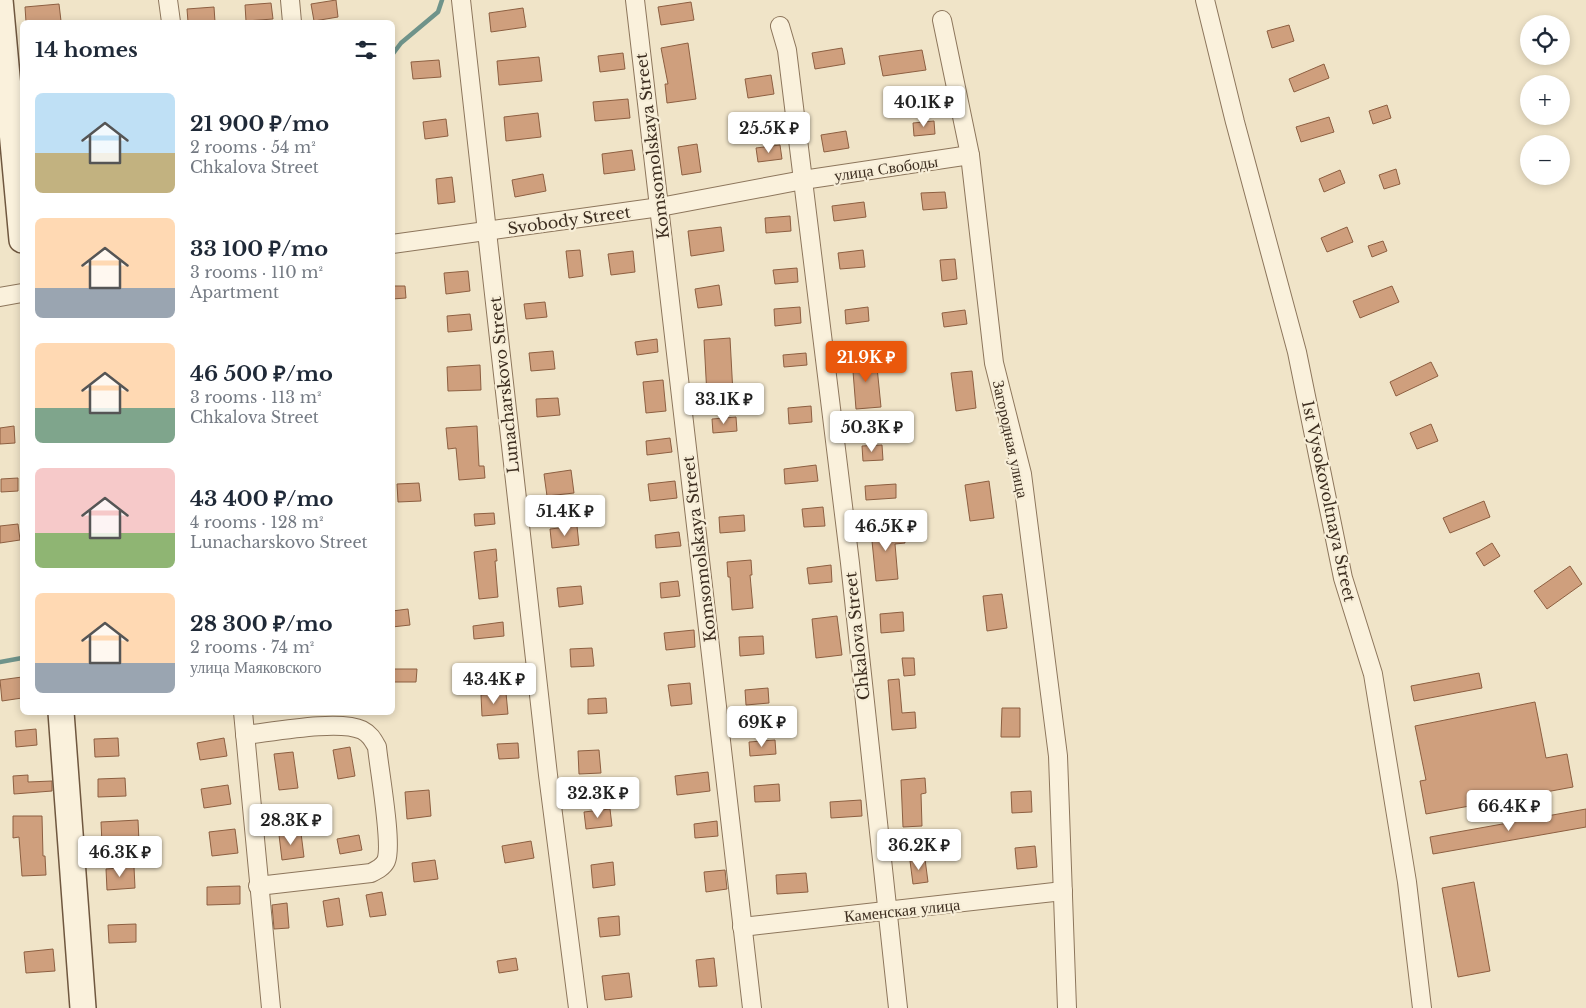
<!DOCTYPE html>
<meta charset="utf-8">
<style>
body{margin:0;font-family:"Libre Baskerville",serif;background:#f2f2f3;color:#1f2937;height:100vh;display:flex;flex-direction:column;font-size:19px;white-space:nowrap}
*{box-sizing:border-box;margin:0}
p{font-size:16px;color:#747a83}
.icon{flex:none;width:28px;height:28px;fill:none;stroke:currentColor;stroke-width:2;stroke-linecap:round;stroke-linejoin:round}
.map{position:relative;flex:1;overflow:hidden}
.drawer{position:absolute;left:20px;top:20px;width:375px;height:695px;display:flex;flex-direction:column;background:#fff;border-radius:8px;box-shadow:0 2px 8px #0003}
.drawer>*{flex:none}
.tools{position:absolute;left:1520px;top:15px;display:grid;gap:10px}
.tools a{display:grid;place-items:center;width:50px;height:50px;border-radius:50%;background:#fff;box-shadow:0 2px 8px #0003;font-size:25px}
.price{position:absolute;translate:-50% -42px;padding:0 11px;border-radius:5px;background:#fff;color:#222;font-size:16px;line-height:32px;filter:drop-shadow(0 1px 2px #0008)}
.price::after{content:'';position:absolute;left:50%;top:30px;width:15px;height:11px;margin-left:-8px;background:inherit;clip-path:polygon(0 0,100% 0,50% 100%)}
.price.current{background:#ea580c;color:#fff}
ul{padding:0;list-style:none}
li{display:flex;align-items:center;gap:15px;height:125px;padding:0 15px}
li span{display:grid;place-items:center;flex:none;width:140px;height:100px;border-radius:8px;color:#555}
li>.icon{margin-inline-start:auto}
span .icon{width:60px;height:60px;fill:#fffc;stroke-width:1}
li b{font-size:21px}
h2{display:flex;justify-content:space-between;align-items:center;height:60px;padding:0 15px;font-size:21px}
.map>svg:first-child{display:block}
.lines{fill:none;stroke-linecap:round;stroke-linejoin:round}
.stream{stroke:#6f938a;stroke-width:4.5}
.building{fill:#cf9f7d;stroke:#8d5f41}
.street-casing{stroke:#8d765c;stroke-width:20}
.secondary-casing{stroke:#6f573f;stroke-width:28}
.street{stroke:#faf1dc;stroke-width:18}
.secondary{stroke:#faf1dc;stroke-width:25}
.labels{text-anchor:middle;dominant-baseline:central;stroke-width:4.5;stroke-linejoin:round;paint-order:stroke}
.street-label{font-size:16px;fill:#3d2e20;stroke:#f7eed8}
</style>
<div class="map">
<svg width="1586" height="1008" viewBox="0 0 1586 1008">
<rect width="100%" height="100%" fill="#f0e4c8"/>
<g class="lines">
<!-- stream -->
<g class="stream">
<polyline points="392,55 401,43 438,12 442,0"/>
<polyline points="0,662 22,658"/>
</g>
</g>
<!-- building -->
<g class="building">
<polygon points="336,0 338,17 314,21 311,4"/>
<polygon points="691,2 694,20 661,25 658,7"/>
<polygon points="271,3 273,19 246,21 245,5"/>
<polygon points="59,4 61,21 26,22 25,7"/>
<polygon points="214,7 215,22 188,22 187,9"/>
<polygon points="523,8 526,27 491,32 489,13"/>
<polygon points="1289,25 1294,41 1272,48 1267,31"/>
<polygon points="688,43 696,99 667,103 665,84 668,84 661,48"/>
<polygon points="842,48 845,64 815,69 812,53"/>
<polygon points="922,50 926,70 883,76 879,56"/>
<polygon points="623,53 625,69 600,72 598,56"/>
<polygon points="539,57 542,81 499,85 497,61"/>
<polygon points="439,60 441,77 413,79 411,62"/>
<polygon points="1324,64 1329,78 1294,92 1289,79"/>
<polygon points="771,75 774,94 748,98 745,79"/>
<polygon points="628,99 630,118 595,121 593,102"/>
<polygon points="1387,105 1391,118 1373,124 1369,111"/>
<polygon points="538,113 541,137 506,141 504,117"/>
<polygon points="1329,117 1334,132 1301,142 1296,127"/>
<polygon points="446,119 448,136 425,139 423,122"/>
<polygon points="934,121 935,134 914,136 913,123"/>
<polygon points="846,131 849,148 824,152 821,135"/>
<polygon points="697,144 701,172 682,175 678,147"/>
<polygon points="780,145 782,159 758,162 756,148"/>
<polygon points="632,150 635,170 604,174 602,154"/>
<polygon points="1396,169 1400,184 1384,189 1379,175"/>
<polygon points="1340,170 1345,183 1324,192 1319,179"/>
<polygon points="543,174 546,191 515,197 512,180"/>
<polygon points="452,177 455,202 438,204 436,179"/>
<polygon points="945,192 947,208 923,210 921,193"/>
<polygon points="864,202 866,217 834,221 832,206"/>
<polygon points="790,216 791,231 766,233 765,218"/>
<polygon points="721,227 724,251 691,256 688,231"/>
<polygon points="1347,227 1353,242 1327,252 1321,238"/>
<polygon points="1383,241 1387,251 1372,257 1368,246"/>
<polygon points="580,250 583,276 569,278 566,251"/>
<polygon points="863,250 865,267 840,269 838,253"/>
<polygon points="633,251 635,272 611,275 608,254"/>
<polygon points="955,259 957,279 942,281 940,260"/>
<polygon points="797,268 798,282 775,284 773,270"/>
<polygon points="468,271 470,291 446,294 444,273"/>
<polygon points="719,285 722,305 698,308 695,289"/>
<polygon points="392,286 405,286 406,298 392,299"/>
<polygon points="1392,286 1399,302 1360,318 1353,301"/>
<polygon points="545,302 547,317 526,319 524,304"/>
<polygon points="800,307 801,323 775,326 774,309"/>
<polygon points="868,307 869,321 846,324 845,310"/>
<polygon points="965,310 967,324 944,327 942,313"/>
<polygon points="470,314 472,330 448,332 447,316"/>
<polygon points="730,338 733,394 707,396 704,340"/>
<polygon points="657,339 658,352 637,355 635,342"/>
<polygon points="553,351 555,369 531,371 529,353"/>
<polygon points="806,353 807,365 784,367 783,355"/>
<polygon points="876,357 881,407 856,409 852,359"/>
<polygon points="1431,362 1438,376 1396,396 1390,382"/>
<polygon points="480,365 481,390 448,391 447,367"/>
<polygon points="972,371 976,408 956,411 951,373"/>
<polygon points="663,380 666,411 646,413 643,382"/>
<polygon points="558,398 560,415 537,417 536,399"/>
<polygon points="811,406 812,422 789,424 788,408"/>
<polygon points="736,417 737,431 713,433 712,419"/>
<polygon points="1431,424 1438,441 1417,449 1410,433"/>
<polygon points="14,426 15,443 0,444 0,428"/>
<polygon points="477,426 479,466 484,466 485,478 459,480 456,448 448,449 446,428"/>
<polygon points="670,438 672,452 647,455 646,441"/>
<polygon points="882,445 883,460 863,461 862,446"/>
<polygon points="816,465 818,481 785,484 784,469"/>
<polygon points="571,470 574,493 547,496 544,474"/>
<polygon points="18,478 18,491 1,492 1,479"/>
<polygon points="675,481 677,498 650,501 648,484"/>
<polygon points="989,481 994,518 970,521 965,485"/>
<polygon points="419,483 421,501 398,502 397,484"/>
<polygon points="896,484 896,498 866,500 865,486"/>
<polygon points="1484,501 1490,517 1450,533 1443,518"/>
<polygon points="823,507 825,526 804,527 802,509"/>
<polygon points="494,513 495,524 475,526 474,514"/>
<polygon points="744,515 745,531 720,533 719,517"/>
<polygon points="18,524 20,540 0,543 0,526"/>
<polygon points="577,526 579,545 552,548 550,529"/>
<polygon points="903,527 905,543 895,544 898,579 876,581 871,531"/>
<polygon points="679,532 681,546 656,548 655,535"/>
<polygon points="1492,543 1500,556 1484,566 1476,553"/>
<polygon points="496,549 497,561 495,561 498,597 479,599 474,552"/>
<polygon points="751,560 752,575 750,575 753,608 732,610 730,577 728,577 727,562"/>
<polygon points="831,565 832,582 809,584 807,568"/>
<polygon points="1570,566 1582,584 1547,609 1534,591"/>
<polygon points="678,581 680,596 661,598 660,583"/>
<polygon points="581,586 583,604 559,607 557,588"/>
<polygon points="1002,594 1007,628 987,631 983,596"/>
<polygon points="408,609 410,625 392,627 392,611"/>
<polygon points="903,612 904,631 881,633 880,614"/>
<polygon points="837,616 842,655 816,658 812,619"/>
<polygon points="503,622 504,636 474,639 473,626"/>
<polygon points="694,630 695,647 666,650 664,633"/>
<polygon points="763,636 764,654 740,656 739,637"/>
<polygon points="592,648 594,666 571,667 570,649"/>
<polygon points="902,658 914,658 915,675 904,676"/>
<polygon points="393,669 417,669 416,682 393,682"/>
<polygon points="1479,673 1482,688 1414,701 1411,686"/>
<polygon points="22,677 22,698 2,701 0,680"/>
<polygon points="899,679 902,713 915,712 916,728 892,730 888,680"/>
<polygon points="690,683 692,704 671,706 668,685"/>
<polygon points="768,688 769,703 746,705 745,690"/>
<polygon points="506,693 508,714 482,716 481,695"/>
<polygon points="606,698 607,713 588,714 588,699"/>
<polygon points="1535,702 1546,758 1567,754 1573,787 1426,814 1420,781 1426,780 1415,726"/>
<polygon points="1002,708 1020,708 1020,737 1001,737"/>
<polygon points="36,729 37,745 16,747 15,731"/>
<polygon points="118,738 119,756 95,757 94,739"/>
<polygon points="224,738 227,756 200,760 197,743"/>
<polygon points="775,740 776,754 750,756 749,742"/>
<polygon points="518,743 519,758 499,759 497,744"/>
<polygon points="350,747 355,776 338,779 333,750"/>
<polygon points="599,750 601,773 579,774 578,751"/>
<polygon points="293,752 298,788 279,790 274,754"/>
<polygon points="708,772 710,791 677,795 675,776"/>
<polygon points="28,775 28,782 52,781 52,791 14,794 13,776"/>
<polygon points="125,778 126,796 98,797 98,779"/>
<polygon points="925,778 926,793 921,794 922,826 903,827 901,780"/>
<polygon points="779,784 780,801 755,802 754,786"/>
<polygon points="228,785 231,804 204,808 201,789"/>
<polygon points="429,790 431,816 407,819 405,792"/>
<polygon points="1031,791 1032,812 1012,813 1011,792"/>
<polygon points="861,800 862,816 831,818 830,802"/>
<polygon points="610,809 612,826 586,829 584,812"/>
<polygon points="1586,809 1586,827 1433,854 1430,837"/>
<polygon points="13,816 42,816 43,856 45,856 46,875 22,876 19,837 13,838"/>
<polygon points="138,820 139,842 102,844 101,822"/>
<polygon points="717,821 718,836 695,838 694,824"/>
<polygon points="235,829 238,853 212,856 209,832"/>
<polygon points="301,833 304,857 282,860 279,835"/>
<polygon points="359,835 362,850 340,854 337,839"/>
<polygon points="531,841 534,858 505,863 502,846"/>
<polygon points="1035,846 1037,867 1017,869 1015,848"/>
<polygon points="925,859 928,882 913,884 910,861"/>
<polygon points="435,860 438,879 414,882 412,863"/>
<polygon points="613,862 615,885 593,888 591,865"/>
<polygon points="134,867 135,888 107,890 106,869"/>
<polygon points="725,870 727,889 706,892 704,872"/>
<polygon points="806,873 808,892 777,894 776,875"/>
<polygon points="1474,882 1490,971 1458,977 1442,888"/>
<polygon points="240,886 240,904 207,905 207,887"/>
<polygon points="382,892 386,915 370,917 366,895"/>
<polygon points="339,898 343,925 327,927 323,901"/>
<polygon points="287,903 289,928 274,929 272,905"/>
<polygon points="619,916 620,935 600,937 598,918"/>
<polygon points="136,924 136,942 109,943 108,925"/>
<polygon points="53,949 55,971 26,973 24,952"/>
<polygon points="516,958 518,970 499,973 497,961"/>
<polygon points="714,958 717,986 699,987 696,960"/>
<polygon points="629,973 632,997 605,1000 602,976"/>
</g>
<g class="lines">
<!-- street casing -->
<g class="street-casing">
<g id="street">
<polyline points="168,0 171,22"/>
<polyline points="290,0 292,22"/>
<polyline points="461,0 548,775 578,1008"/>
<polyline points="635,0 752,1008"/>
<polyline points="1205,0 1235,122 1297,352 1343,578 1373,674 1407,882 1422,1008"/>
<polyline points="942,20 970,155 994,363 1022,474 1058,756 1067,1008"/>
<polyline points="780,26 787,50 850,563 898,1008"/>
<polyline points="392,244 660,207 803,180 970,155"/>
<polyline points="0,297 22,293"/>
<polyline points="243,712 271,1008"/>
<path d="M245 735C272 732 339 719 362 730 370 734 373 740 377 747 379 769 393 845 386 861 383 867 377 870 371 873L258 886"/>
<polyline points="742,927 1063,891"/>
</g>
</g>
<!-- secondary casing -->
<g class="secondary-casing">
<g id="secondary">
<polyline points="0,0 22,240"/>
<polyline points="61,712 83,1008"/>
</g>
</g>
<!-- street -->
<use href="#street" class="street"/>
<!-- secondary -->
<use href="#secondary" class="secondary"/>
</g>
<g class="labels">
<!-- street labels -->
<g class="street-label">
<text transform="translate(652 146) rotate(-97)">Komsomolskaya Street</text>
<text transform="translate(886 168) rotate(-8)">улица Свободы</text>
<text transform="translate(569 220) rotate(-8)">Svobody Street</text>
<text transform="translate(504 385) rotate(-96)">Lunacharskovo Street</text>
<text transform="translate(1011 439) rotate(78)">Загородная улица</text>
<text transform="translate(1329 501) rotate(78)">1st Vysokovoltnaya Street</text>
<text transform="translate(699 549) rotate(-97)">Komsomolskaya Street</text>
<text transform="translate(857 636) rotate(-96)">Chkalova Street</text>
<text transform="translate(902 910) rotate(-6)">Каменская улица</text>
</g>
</g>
</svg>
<div class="tools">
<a><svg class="icon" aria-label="locate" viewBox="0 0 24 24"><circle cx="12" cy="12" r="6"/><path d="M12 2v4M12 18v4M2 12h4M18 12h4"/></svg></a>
<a>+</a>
<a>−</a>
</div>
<b class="price" style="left:924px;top:128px">40.1K ₽</b>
<b class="price" style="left:769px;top:154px">25.5K ₽</b>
<b class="price current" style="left:866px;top:383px">21.9K ₽</b>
<b class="price" style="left:724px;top:425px">33.1K ₽</b>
<b class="price" style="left:872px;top:453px">50.3K ₽</b>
<b class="price" style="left:565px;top:537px">51.4K ₽</b>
<b class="price" style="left:886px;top:552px">46.5K ₽</b>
<b class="price" style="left:494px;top:705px">43.4K ₽</b>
<b class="price" style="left:762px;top:748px">69K ₽</b>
<b class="price" style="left:598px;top:819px">32.3K ₽</b>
<b class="price" style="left:1509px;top:832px">66.4K ₽</b>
<b class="price" style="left:291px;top:846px">28.3K ₽</b>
<b class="price" style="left:919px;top:871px">36.2K ₽</b>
<b class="price" style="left:120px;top:878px">46.3K ₽</b>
<section class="drawer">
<h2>14 homes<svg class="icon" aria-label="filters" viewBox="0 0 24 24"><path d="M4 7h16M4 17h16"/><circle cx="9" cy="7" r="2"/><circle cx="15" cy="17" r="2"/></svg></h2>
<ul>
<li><span style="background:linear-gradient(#bfe0f5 60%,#c2b280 0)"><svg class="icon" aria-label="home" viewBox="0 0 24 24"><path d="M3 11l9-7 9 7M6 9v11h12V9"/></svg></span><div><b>21 900 ₽/mo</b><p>2 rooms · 54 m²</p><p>Chkalova Street</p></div></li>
<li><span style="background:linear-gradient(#ffd9b3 70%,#9aa5b1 0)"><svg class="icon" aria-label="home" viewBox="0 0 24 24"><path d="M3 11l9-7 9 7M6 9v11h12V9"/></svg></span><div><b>33 100 ₽/mo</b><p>3 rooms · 110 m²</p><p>Apartment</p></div></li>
<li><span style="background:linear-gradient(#ffd9b3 65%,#7fa58c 0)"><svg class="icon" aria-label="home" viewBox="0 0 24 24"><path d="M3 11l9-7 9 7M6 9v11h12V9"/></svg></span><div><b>46 500 ₽/mo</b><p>3 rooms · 113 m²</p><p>Chkalova Street</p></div></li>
<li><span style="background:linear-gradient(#f6c9c9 65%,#8fb573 0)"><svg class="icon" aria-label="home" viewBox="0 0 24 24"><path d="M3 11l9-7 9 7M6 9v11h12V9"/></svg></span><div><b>43 400 ₽/mo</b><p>4 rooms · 128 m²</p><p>Lunacharskovo Street</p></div></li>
<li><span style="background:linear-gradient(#ffd9b3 70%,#9aa5b1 0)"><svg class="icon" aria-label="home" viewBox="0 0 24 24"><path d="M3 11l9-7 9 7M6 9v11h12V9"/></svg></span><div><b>28 300 ₽/mo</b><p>2 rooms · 74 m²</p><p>улица Маяковского</p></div></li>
</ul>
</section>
</div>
